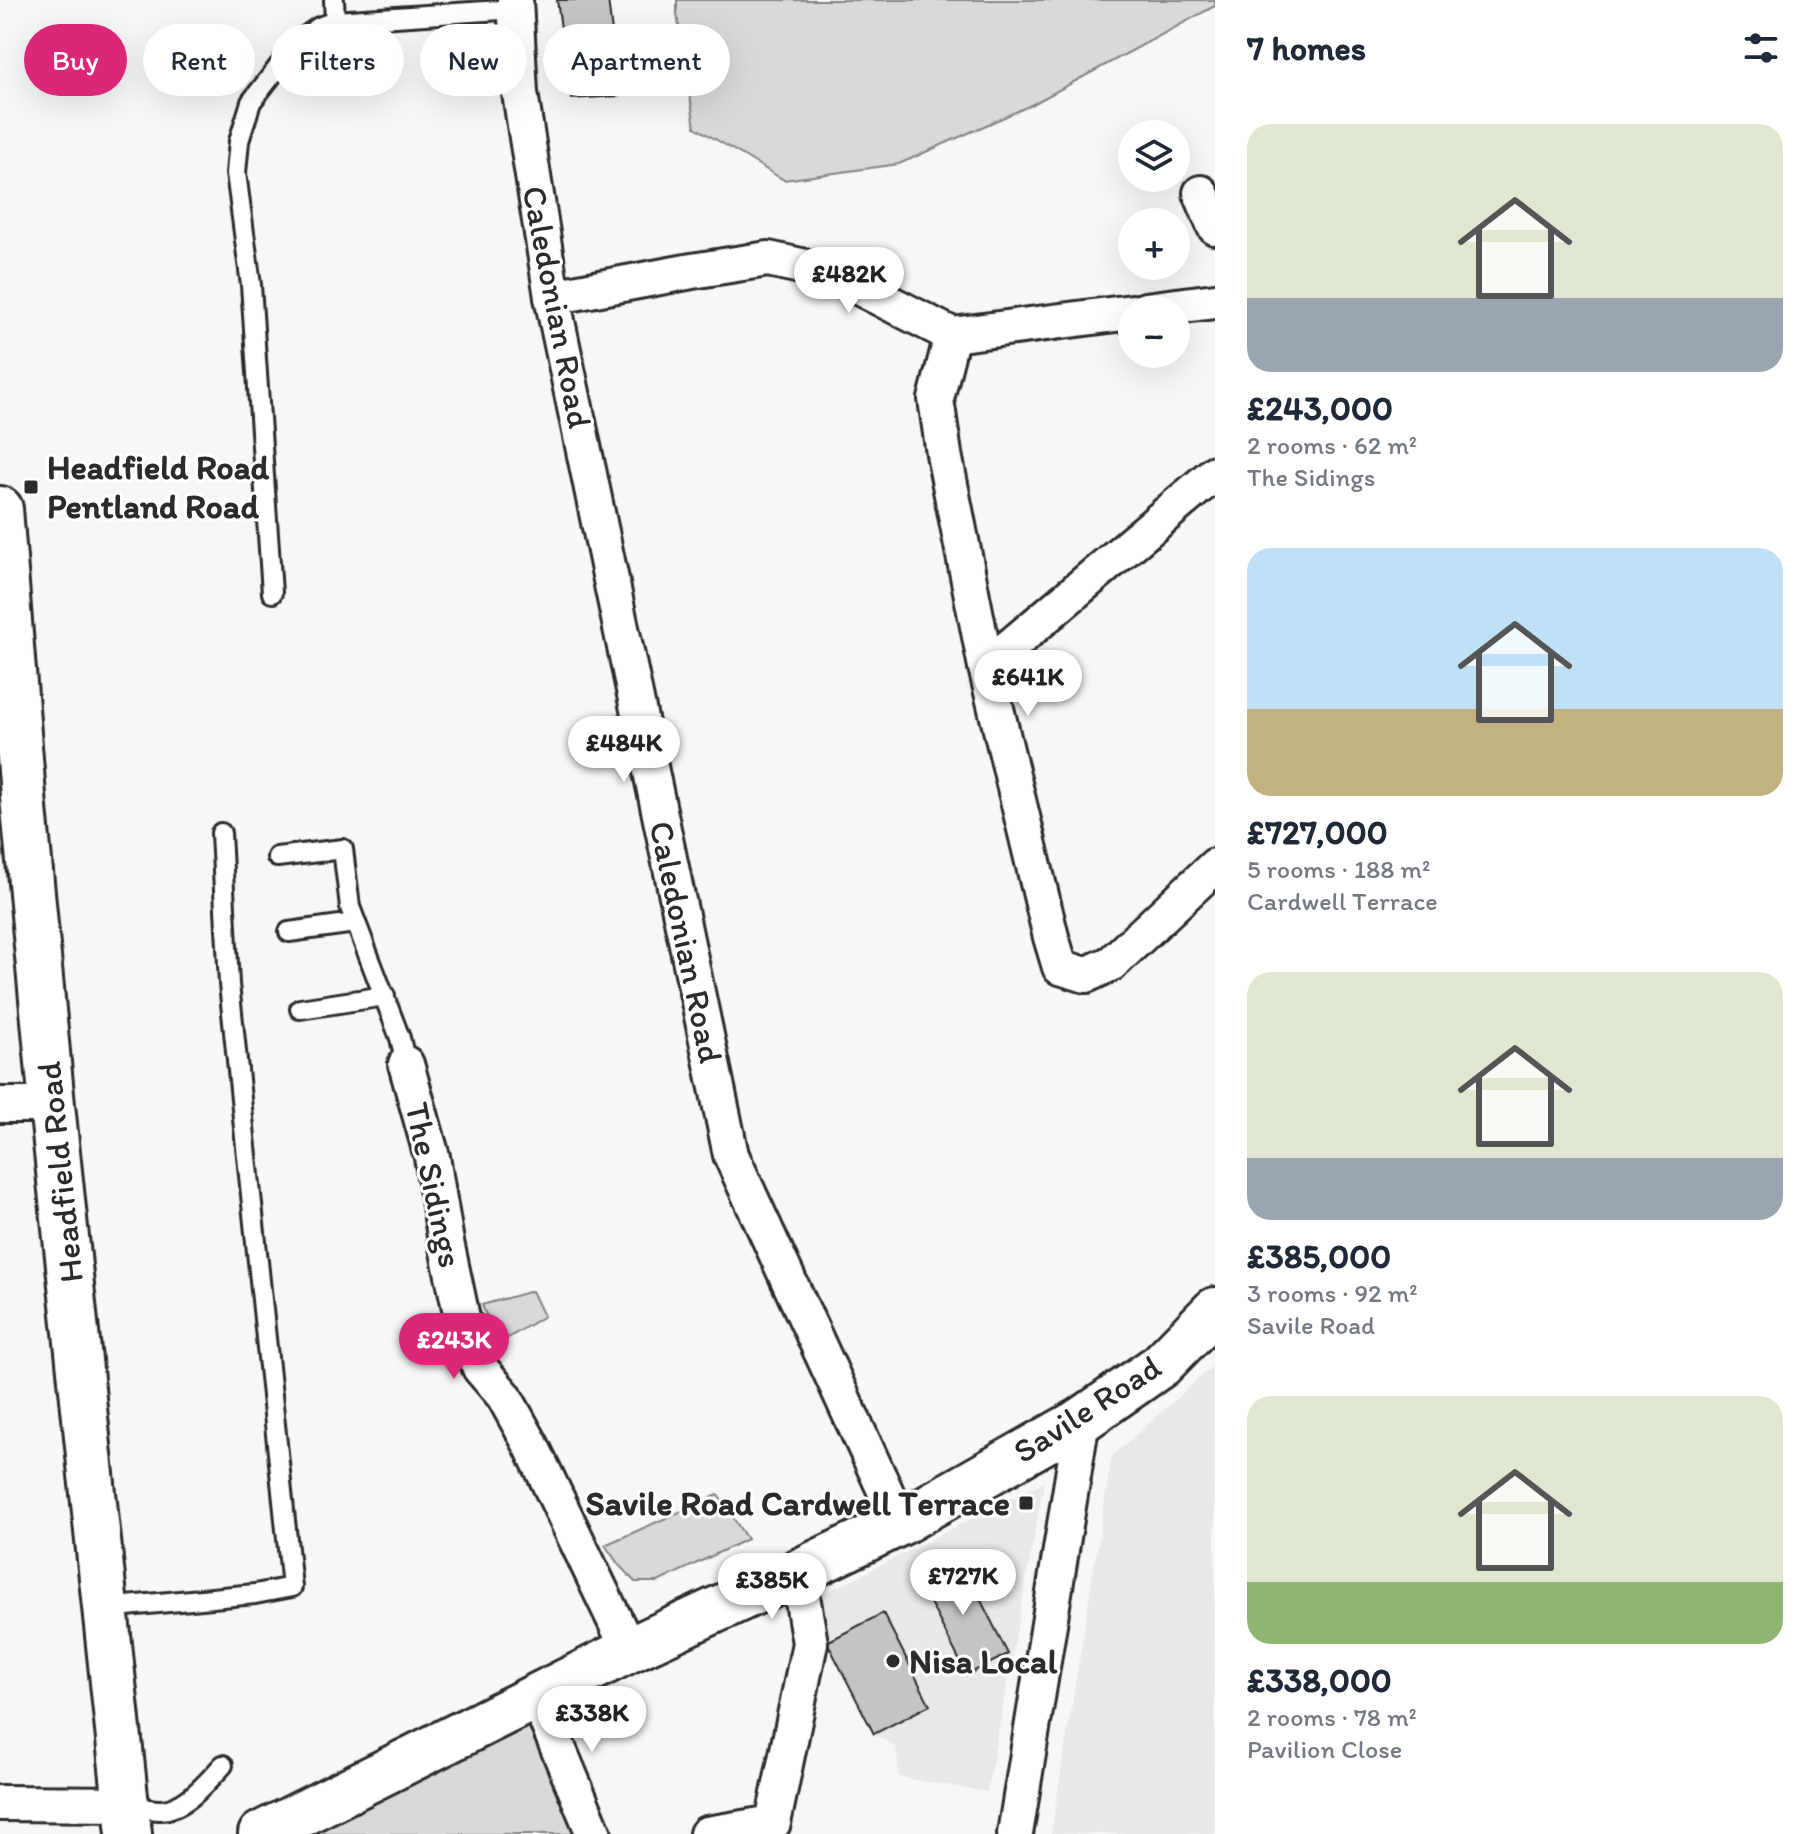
<!DOCTYPE html>
<meta charset="utf-8">
<style>
body{margin:0;font-family:Itim,sans-serif;background:#f2f2f3;color:#1f2937;height:100vh;display:flex;flex-direction:column;font-size:30px;white-space:nowrap}
*{box-sizing:border-box;margin:0}
p{font-size:26px;color:#747a83}
.icon{flex:none;width:44px;height:44px;fill:none;stroke:currentColor;stroke-width:2;stroke-linecap:round;stroke-linejoin:round}
.map{position:relative;flex:1;overflow:hidden}
.sheet{display:flex;flex-direction:column;background:#fff;width:600px}
.sheet>*{flex:none}
.banner{position:absolute;left:24px;top:24px;width:760px;height:72px;display:flex;gap:16px}
.buttons{position:absolute;left:1118px;top:120px;display:grid;gap:16px}
.buttons a{display:grid;place-items:center;width:72px;height:72px;border-radius:50%;background:#fff;box-shadow:0 8px 32px #0002;font-size:40px}
.price{position:absolute;translate:-50% -68px;padding:0 18px;border-radius:28px;background:#fff;color:#222;font-size:26px;line-height:52px;filter:drop-shadow(0 2px 4px #0008)}
.price::after{content:'';position:absolute;left:50%;top:48px;width:24px;height:18px;margin-left:-12px;background:inherit;clip-path:polygon(0 0,100% 0,50% 100%)}
.price.current{background:#db2777;color:#fff}
ul{padding:0;list-style:none}
li{display:grid;align-content:center;gap:16px;height:424px;padding:0 32px}
li span{display:grid;place-items:center;height:248px;border-radius:24px;color:#555}
li>.icon{margin-inline-start:auto}
span .icon{width:144px;height:144px;fill:#fffc;stroke-width:1}
li b{font-size:34px}
h2{display:flex;justify-content:space-between;align-items:center;height:96px;padding:0 32px;font-size:34px}
.tag{padding:0 28px;border-radius:36px;background:#fff;box-shadow:0 8px 32px #0002;font-size:28px;line-height:72px}
.tag.current{background:#db2777;color:#fff}
main{display:flex;flex:1;min-height:0}
.map>svg:first-child{display:block}
.built{fill:#e8e8e8}
.green{fill:#d9d9d9;stroke:#828282;stroke-width:2}
.building{fill:#c4c4c4;stroke:#2b2b2b;stroke-width:2}
.lines{fill:none;stroke-linecap:round;stroke-linejoin:round}
.lane-casing{stroke:#2b2b2b;stroke-width:24}
.street-casing{stroke:#2b2b2b;stroke-width:40}
.secondary-casing{stroke:#2b2b2b;stroke-width:50}
.lane{stroke:#fff;stroke-width:18}
.street{stroke:#fff;stroke-width:34}
.secondary{stroke:#fff;stroke-width:44}
.poi-dot{fill:#2b2b2b;stroke:#fff;stroke-width:3}
.labels{text-anchor:middle;dominant-baseline:central;stroke-width:6;stroke-linejoin:round;paint-order:stroke}
.street-label{font-size:34px;fill:#2b2b2b;stroke:#fff}
.poi-label{font-size:34px;font-weight:bold;fill:#2b2b2b;stroke:#fff;text-anchor:start}
</style>
<main>
<div class="map">
<svg width="1215" height="1834" viewBox="0 0 1215 1834">
<rect width="100%" height="100%" fill="#f7f7f7"/>
<filter id="ink" filterUnits="userSpaceOnUse"><feTurbulence type="fractalNoise" baseFrequency=".0125" numOctaves="2"/><feDisplacementMap in="SourceGraphic" scale="16" xChannelSelector="R" yChannelSelector="G"/><feConvolveMatrix kernelMatrix="1 2 1 2 8 2 1 2 1" color-interpolation-filters="sRGB"/></filter>
<g filter="url(#ink)">
<!-- built -->
<g class="built">
<polygon points="1215,1364 1215,1834 1051,1834 1112,1456"/>
<polygon points="1044,1482 987,1792 899,1777 896,1747 874,1734 827,1642 818,1597"/>
</g>
<!-- green -->
<g class="green">
<polygon points="677,0 1215,0 1215,6 1031,105 899,164 784,180 695,127 677,14"/>
<polygon points="532,1291 544,1316 498,1344 482,1305"/>
<polygon points="718,1495 747,1539 658,1582 635,1582 619,1565 605,1545"/>
<polygon points="529,1704 583,1834 290,1834"/>
</g>
<!-- building -->
<g class="building">
<polygon points="557,0 608,0 615,56 618,56 619,96 571,99"/>
<polygon points="960,1559 1008,1654 967,1675 919,1581"/>
<polygon points="883,1613 930,1705 874,1734 827,1642"/>
</g>
<g class="lines">
<!-- lane casing -->
<g class="lane-casing">
<g id="lane">
<polyline points="334,0 335,21"/>
<polyline points="272,593 251,285 236,173 239,141 251,102 283,61 303,38 319,27 335,21 516,9"/>
<polyline points="277,857 343,849 350,907 400,1038 406,1064"/>
<polyline points="289,932 355,923"/>
<polyline points="300,1009 385,996"/>
<polyline points="105,1608 255,1594 292,1587 229,984 221,833"/>
<path d="M126 1804C137 1806 148 1810 159 1810 184 1811 207 1782 223 1765"/>
</g>
</g>
<!-- street casing -->
<g class="street-casing">
<g id="street">
<polyline points="515,0 520,93 552,297 731,1155 900,1523"/>
<polyline points="1201,193 1215,227"/>
<polyline points="552,297 692,271 768,259 829,272 952,335 1132,312"/>
<polyline points="1145,310 1215,301"/>
<polyline points="952,335 936,399 944,454 986,667 1051,937 1060,967 1086,975 1112,963 1215,866"/>
<polyline points="986,667 1215,473"/>
<polyline points="406,1064 432,1157 446,1242 464,1327 480,1368 504,1396 531,1445 629,1650"/>
<polyline points="0,1105 52,1105"/>
<polyline points="536,1695 594,1834"/>
<polyline points="0,1803 126,1804"/>
<polyline points="707,1834 773,1823 810,1643 798,1572"/>
<polyline points="1015,1834 1082,1420"/>
</g>
</g>
<!-- secondary casing -->
<g class="secondary-casing">
<g id="secondary">
<polyline points="0,509 24,808 52,1105 129,1834"/>
<polyline points="261,1834 629,1650 798,1572 900,1523 1082,1420 1161,1365 1215,1310"/>
</g>
</g>
<!-- lane -->
<use href="#lane" class="lane"/>
<!-- street -->
<use href="#street" class="street"/>
<!-- secondary -->
<use href="#secondary" class="secondary"/>
</g>
</g>
<!-- markers -->
<g class="poi-dot">
<rect x="23" y="479" width="16" height="16" rx="4"/>
<rect x="1018" y="1495" width="16" height="16" rx="4"/>
<circle cx="893" cy="1661" r="8"/>
</g>
<g class="labels">
<!-- street labels -->
<g class="street-label">
<text transform="translate(557 307) rotate(79)">Caledonian Road</text>
<text transform="translate(686 942) rotate(78)">Caledonian Road</text>
<text transform="translate(60 1172) rotate(-96)">Headfield Road</text>
<text transform="translate(434 1185) rotate(78)">The Sidings</text>
<text transform="translate(1087 1409) rotate(-33)">Savile Road</text>
</g>
<!-- poi labels -->
<g class="poi-label">
<text x="47" y="467">Headfield Road<tspan x="47" dy="39">Pentland Road</tspan></text>
<text x="1010" y="1503" text-anchor="end">Savile Road Cardwell Terrace</text>
<text x="909" y="1661">Nisa Local</text>
</g>
</g>
</svg>
<div class="buttons">
<a><svg class="icon" aria-label="layers" viewBox="0 0 24 24"><path d="M12 4l9 5-9 5-9-5zM3 14l9 5 9-5"/></svg></a>
<a>+</a>
<a>−</a>
</div>
<b class="price" style="left:849px;top:315px">£482K</b>
<b class="price" style="left:1028px;top:718px">£641K</b>
<b class="price" style="left:624px;top:784px">£484K</b>
<b class="price current" style="left:454px;top:1381px">£243K</b>
<b class="price" style="left:963px;top:1617px">£727K</b>
<b class="price" style="left:772px;top:1621px">£385K</b>
<b class="price" style="left:592px;top:1754px">£338K</b>
<div class="banner">
<a class="tag current">Buy</a>
<a class="tag">Rent</a>
<a class="tag">Filters</a>
<a class="tag">New</a>
<a class="tag">Apartment</a>
</div>
</div>
<section class="sheet">
<h2>7 homes<svg class="icon" aria-label="filters" viewBox="0 0 24 24"><path d="M4 7h16M4 17h16"/><circle cx="9" cy="7" r="2"/><circle cx="15" cy="17" r="2"/></svg></h2>
<ul>
<li><span style="background:linear-gradient(#dfe7d0 70%,#9aa5b1 0)"><svg class="icon" aria-label="home" viewBox="0 0 24 24"><path d="M3 11l9-7 9 7M6 9v11h12V9"/></svg></span><div><b>£243,000</b><p>2 rooms · 62 m²</p><p>The Sidings</p></div></li>
<li><span style="background:linear-gradient(#bfe0f5 65%,#c2b280 0)"><svg class="icon" aria-label="home" viewBox="0 0 24 24"><path d="M3 11l9-7 9 7M6 9v11h12V9"/></svg></span><div><b>£727,000</b><p>5 rooms · 188 m²</p><p>Cardwell Terrace</p></div></li>
<li><span style="background:linear-gradient(#dfe7d0 75%,#9aa5b1 0)"><svg class="icon" aria-label="home" viewBox="0 0 24 24"><path d="M3 11l9-7 9 7M6 9v11h12V9"/></svg></span><div><b>£385,000</b><p>3 rooms · 92 m²</p><p>Savile Road</p></div></li>
<li><span style="background:linear-gradient(#dfe7d0 75%,#8fb573 0)"><svg class="icon" aria-label="home" viewBox="0 0 24 24"><path d="M3 11l9-7 9 7M6 9v11h12V9"/></svg></span><div><b>£338,000</b><p>2 rooms · 78 m²</p><p>Pavilion Close</p></div></li>
</ul>
</section>
</main>
